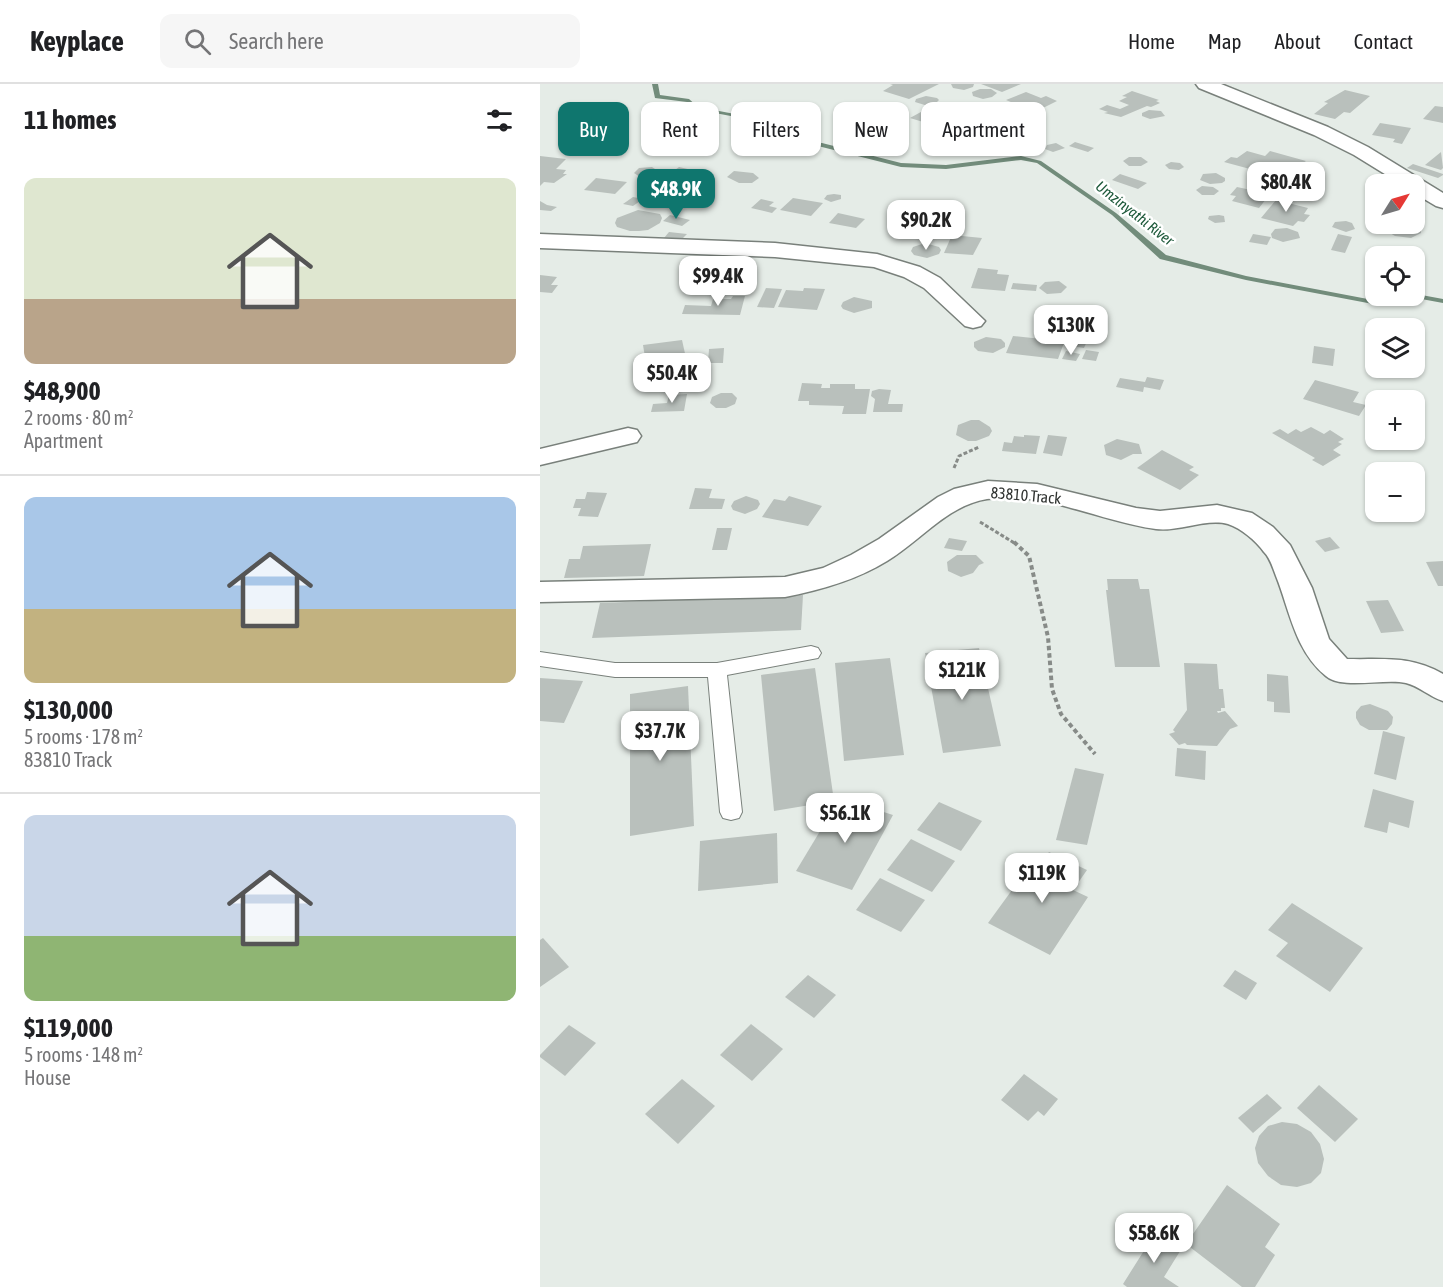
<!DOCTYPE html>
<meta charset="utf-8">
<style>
body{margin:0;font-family:"Asap Condensed",sans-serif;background:#f6f6f6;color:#202124;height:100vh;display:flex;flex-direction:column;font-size:22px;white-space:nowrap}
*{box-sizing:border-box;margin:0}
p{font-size:20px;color:#757577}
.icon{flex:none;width:33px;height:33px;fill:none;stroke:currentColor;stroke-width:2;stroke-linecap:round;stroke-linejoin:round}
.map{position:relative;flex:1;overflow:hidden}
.panel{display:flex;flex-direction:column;background:#fff;width:540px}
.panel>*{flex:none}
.hud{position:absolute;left:18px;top:18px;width:570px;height:54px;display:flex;gap:12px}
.needle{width:39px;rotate:53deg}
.tools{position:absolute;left:825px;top:90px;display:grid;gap:12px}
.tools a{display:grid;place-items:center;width:60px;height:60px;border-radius:12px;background:#fff;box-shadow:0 2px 4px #0004;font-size:30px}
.price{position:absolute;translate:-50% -51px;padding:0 14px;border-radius:12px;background:#fff;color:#222;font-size:20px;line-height:39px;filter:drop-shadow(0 2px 3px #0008)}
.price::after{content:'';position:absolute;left:50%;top:36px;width:18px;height:14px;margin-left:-9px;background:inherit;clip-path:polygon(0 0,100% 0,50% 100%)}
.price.active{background:#0f766e;color:#fff}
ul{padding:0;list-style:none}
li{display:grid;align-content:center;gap:12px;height:318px;padding:0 24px}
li+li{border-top:2px solid #e0e0e0}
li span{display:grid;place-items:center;height:186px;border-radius:12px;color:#555}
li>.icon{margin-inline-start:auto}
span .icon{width:108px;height:108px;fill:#fffc;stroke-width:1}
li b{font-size:26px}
h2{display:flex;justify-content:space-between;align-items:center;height:72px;padding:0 24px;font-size:26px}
.chip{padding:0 21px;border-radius:12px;background:#fff;box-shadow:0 2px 4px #0004;font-size:21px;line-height:54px}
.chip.active{background:#0f766e;color:#fff}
header{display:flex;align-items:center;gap:36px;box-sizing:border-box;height:84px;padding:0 30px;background:#fff;border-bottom:2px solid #e0e0e0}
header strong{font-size:28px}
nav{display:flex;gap:33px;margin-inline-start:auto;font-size:21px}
.search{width:420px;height:54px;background:#f6f6f6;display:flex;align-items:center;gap:15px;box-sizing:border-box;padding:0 21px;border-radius:12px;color:#757577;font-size:22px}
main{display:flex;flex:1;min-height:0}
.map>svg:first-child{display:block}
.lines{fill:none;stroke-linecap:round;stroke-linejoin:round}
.stream{fill:#728c7b;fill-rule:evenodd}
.building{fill:#b9c0bc}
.lane-casing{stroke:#79807b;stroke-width:2}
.street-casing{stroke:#79807b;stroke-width:3}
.path-far1{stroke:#878b88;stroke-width:3;stroke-dasharray:4 2;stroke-linecap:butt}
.path{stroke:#878b88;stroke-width:4;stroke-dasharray:4.5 3;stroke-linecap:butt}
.lane{fill:#fff;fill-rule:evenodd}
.street{fill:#fff;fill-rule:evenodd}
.labels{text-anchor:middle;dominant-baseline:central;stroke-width:5;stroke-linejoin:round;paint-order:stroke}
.far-water-label{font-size:15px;font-style:italic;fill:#1d593a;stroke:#fff}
.street-label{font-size:16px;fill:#303331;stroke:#fff}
</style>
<header>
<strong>Keyplace</strong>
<div class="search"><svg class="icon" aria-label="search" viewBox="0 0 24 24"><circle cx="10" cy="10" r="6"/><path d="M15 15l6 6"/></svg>Search here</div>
<nav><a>Home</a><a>Map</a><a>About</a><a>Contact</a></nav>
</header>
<main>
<section class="panel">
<h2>11 homes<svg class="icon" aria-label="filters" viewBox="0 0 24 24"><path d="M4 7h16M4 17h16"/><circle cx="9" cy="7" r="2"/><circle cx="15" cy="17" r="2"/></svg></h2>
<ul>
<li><span style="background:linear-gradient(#dfe7d0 65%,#b9a48a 0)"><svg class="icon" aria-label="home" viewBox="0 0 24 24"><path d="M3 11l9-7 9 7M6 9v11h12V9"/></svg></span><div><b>$48,900</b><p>2 rooms · 80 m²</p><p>Apartment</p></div></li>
<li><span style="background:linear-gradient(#a9c7e8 60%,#c2b280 0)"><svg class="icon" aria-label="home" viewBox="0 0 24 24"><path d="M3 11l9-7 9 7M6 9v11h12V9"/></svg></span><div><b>$130,000</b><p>5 rooms · 178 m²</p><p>83810 Track</p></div></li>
<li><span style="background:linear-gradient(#c9d6e8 65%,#8fb573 0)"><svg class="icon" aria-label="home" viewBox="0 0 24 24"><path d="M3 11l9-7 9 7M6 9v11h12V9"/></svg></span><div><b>$119,000</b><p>5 rooms · 148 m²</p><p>House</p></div></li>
</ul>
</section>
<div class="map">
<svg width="903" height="1203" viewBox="0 0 903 1203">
<rect width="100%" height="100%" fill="#e5ece7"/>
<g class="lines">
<!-- stream -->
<polygon class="stream" points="112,0 118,0 120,11 149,15 158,23 200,31 257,56 282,59 361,79 406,81 481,72 501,77 576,129 626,171 706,192 833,216 874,212 876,210 903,215 903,219 876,214 833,220 706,196 620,175 572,131 497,79 481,76 406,85 361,83 282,63 254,59 196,33 154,25 147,18 115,14"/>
</g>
<!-- building -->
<g class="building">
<polygon points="350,0 399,0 369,15 343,7 353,1"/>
<polygon points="411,0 434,0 433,3 424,6 413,4"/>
<polygon points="441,0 481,0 462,8"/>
<polygon points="440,5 451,5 457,9 452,13 443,15 433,12 432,8"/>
<polygon points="805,6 830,12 810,29 804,28 795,35 774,30 788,19 784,18"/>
<polygon points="592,7 619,16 616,17 620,19 611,23 607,22 581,33 564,29 568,28 559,25 567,21 580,25 589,21 579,17 587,13 582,12"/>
<polygon points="486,8 501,14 506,12 517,17 495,28 466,16"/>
<polygon points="386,12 397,14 399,16 394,21 388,22 375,18 376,15"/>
<polygon points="895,22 903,23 903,39 883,35"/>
<polygon points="388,24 410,33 405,36 414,38 403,44 370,34"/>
<polygon points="468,24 479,27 480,30 467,35 457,32 457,27"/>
<polygon points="609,26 621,27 625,32 610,35 602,32 602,29"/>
<polygon points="433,37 442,40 444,45 426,49 417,46 415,42"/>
<polygon points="478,37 486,39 490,37 497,40 493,42 501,44 494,48 498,50 484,54 461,46"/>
<polygon points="840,39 871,44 862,60 853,58 855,55 832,51"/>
<polygon points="535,58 554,64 548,68 529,62"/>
<polygon points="516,59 525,64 513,68 505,65 507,61"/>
<polygon points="707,67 725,72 730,67 766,77 747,89 716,80 710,85 684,78 691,73 697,74"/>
<polygon points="901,68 903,84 901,86 885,81"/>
<polygon points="0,72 26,75 16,85 26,86 23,90 27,90 14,99 4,98 0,102"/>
<polygon points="589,73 601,73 608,78 601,82 589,82 583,77"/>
<polygon points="631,78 640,79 644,83 639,86 629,85 625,81"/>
<polygon points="873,80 903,90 903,91 898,94 867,84"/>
<polygon points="112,83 118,87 113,92 100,93 94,89 99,84"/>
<polygon points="139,83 152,86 144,92 131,89"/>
<polygon points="755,86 766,87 769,92 763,94 753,93 749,89"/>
<polygon points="194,87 213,89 219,94 212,99 199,99 187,93"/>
<polygon points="676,89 685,94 685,97 682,99 670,100 660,96 663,90"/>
<polygon points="580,90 607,99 598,105 572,96"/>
<polygon points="56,94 87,98 75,110 44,106"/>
<polygon points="662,102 673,103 679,107 674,111 662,111 656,106"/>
<polygon points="697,103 730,110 719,124 692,117 696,112 690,111"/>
<polygon points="294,110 301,111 301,115 291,118 284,115 287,111"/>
<polygon points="93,113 103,115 93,122 83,120"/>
<polygon points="253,114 283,119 271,132 240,126"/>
<polygon points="221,115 234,118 229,122 237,124 232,129 211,124"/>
<polygon points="736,116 768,124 764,130 770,131 764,138 758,137 753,142 721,134"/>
<polygon points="0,117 7,121 17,123 11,127 0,126"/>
<polygon points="98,126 120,130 122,134 120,139 108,146 99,147 90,147 77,143 75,139 77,134"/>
<polygon points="298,129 325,135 316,144 289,139"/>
<polygon points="130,131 150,136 142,142 123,137"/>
<polygon points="679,131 684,132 685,138 675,139 668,135 669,132"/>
<polygon points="806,137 812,139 815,145 806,148 792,143 795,138"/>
<polygon points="848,140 872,140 881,146 881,149 871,154 855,152 845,146"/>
<polygon points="747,144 758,148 760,154 743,158 732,154 731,150 735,145"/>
<polygon points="129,148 147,150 141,156 124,154"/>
<polygon points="713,150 731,153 727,161 709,158"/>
<polygon points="798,150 812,153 805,169 791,166"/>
<polygon points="412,151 442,154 433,171 404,169"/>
<polygon points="385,159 399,163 401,166 399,170 387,174 374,171 371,167 373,163"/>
<polygon points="438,184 458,186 457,190 469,191 465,207 431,204"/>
<polygon points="0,191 17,193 11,201 18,201 12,209 0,208"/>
<polygon points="519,197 527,203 521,209 507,210 499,204 505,198"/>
<polygon points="473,199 497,201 496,207 471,205"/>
<polygon points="226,204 242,205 234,224 217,223"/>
<polygon points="264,204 285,205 277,226 238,223 246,206 263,207"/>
<polygon points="193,212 205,212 200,231 142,230 145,221 171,222 173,215 191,215"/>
<polygon points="314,213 332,217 332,224 314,229 303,225 301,222 303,218"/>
<polygon points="473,252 502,255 503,253 525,256 518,275 466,269"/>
<polygon points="446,253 461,255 465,259 465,263 453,269 438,267 434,263 434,258"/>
<polygon points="535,253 548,255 544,264 531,262"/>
<polygon points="142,256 146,274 106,279 103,261"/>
<polygon points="774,262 795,265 793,282 772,279"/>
<polygon points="184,264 183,279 168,279 169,265"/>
<polygon points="546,266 559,268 556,277 542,275"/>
<polygon points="526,267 540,270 536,277 522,275"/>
<polygon points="607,293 624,296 620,306 604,303 603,308 576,303 580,294 605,298"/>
<polygon points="775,296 819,308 813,318 826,321 819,332 763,315"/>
<polygon points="262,299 282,300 281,304 290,304 290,300 315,300 315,305 330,305 326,330 302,330 304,322 269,321 269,317 258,317"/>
<polygon points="339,305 351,306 348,320 363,320 362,328 333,328 335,315 331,312 332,307"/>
<polygon points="181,309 192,309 197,314 195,320 186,324 176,324 170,319 172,313"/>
<polygon points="147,310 144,327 111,328 113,320 127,319 129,311"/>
<polygon points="431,336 439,336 450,343 452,347 449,352 436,357 428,357 416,351 418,341"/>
<polygon points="771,343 784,350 790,346 804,355 798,358 802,360 793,366 801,371 783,382 772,376 775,374 732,349 740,345 748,350 756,345 761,348"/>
<polygon points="484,351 500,352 496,370 462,367 464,358 472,359 474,352 484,353"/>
<polygon points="508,351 527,353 522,372 503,369"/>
<polygon points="577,355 599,360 602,370 593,370 581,376 566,371 564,361"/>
<polygon points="622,366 654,383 649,386 659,391 640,406 597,384"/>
<polygon points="155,404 172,405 169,414 185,415 182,425 149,425"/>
<polygon points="47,408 67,409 58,433 38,432 41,424 33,424 36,415 45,415"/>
<polygon points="206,412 218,416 220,420 217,425 205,430 193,426 191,422 194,417"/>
<polygon points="249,412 282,422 268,442 222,433 234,415 245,417"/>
<polygon points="177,444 192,444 187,466 172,466"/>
<polygon points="790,453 800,464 785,468 775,457"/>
<polygon points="409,454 427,457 422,467 404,464"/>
<polygon points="111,460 104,492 24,494 29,475 40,475 43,462"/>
<polygon points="417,471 436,471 444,479 439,481 433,489 421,493 408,487 407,478"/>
<polygon points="903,477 903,502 898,502 886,478"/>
<polygon points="567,495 598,495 600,505 609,505 620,583 575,583 566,506 568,506"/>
<polygon points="263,511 261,546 52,554 60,519"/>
<polygon points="848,516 864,547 841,549 826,517"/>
<polygon points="439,564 461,662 403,669 385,569"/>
<polygon points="350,574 364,671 304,677 295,579"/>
<polygon points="644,579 677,580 679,605 683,605 685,624 681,624 681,627 677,627 678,629 685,627 698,642 690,645 677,662 647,661 645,659 639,661 629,650 635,648 633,646 647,626"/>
<polygon points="275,584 294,717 234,727 221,591"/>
<polygon points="727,590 748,592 750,629 734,628 734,618 727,617"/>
<polygon points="0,594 43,597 24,639 0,637"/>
<polygon points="148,602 154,742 90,752 90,610"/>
<polygon points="830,620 848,627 853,633 852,640 847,646 829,646 820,641 816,634 816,628 821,622"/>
<polygon points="843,647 865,653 856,696 834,690"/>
<polygon points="637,664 666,667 665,696 635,692"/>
<polygon points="535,684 564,690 547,761 516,756"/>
<polygon points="833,705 874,717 869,744 849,738 847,749 824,743"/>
<polygon points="300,714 353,731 312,806 256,787"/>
<polygon points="399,718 442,737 421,767 377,746"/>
<polygon points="237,749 238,799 158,807 160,757"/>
<polygon points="371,755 415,777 392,808 347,786"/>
<polygon points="509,768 547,786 533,806 548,813 510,871 448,839 488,784 496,787"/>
<polygon points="340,794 385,816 361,848 316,826"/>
<polygon points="752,819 823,864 790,908 736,872 748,859 728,846"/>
<polygon points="3,854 29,883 0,903 0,856"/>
<polygon points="695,886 717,899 706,916 683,902"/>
<polygon points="268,891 296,911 274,934 245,913"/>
<polygon points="211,940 243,965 212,997 180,971"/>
<polygon points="29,941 56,959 25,992 0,973 0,971"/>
<polygon points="484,990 518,1015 504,1032 498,1027 488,1037 461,1016"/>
<polygon points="142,995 175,1022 138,1060 105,1030"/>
<polygon points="779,1001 818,1035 795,1058 757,1024"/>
<polygon points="727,1010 742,1024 713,1049 698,1034"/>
<polygon points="742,1038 757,1040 771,1048 780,1060 784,1075 781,1089 771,1099 757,1103 741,1101 728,1092 718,1079 715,1064 719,1052 728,1042"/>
<polygon points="687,1101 740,1140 725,1163 735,1171 715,1203 702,1203 646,1160"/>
<polygon points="617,1146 642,1164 624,1193 639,1203 587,1203 583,1200"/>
</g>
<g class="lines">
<!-- lane casing -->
<g class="lane-casing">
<polygon id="lane" points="271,562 278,564 281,569 278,574 187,591 202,728 199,734 191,736 183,734 180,728 168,593 75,593 0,582 0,568 75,579 177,579"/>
</g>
<!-- street casing -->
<g class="street-casing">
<g id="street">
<polygon points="656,0 681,0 788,43 828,63 903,109 903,124 896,122 874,109 874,100 861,100 814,71 774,51 659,4"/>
<polygon points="0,150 235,159 337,170 380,183 400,194 445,237 441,242 433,244 425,242 384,204 364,193 334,183 235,173 0,164"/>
<polygon points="88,344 97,346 101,352 97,358 0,381 0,365"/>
<path d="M448 397 497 400 596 424 620 427 677 421 712 429 733 443 750 461 772 504 789 555 807 575C845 576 869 571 903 590V617C890 613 879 602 866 599 845 594 802 606 786 592 755 567 750 527 736 492 733 484 730 474 724 468 716 457 701 444 688 440 666 434 639 448 616 445 561 438 503 406 447 415 408 421 380 457 347 477 316 496 281 506 245 513L0 518V498L245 493 283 484 311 471 339 455 398 413 414 405Z"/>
</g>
</g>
<!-- path-far1 -->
<g class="path-far1">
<polyline points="414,384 419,372 439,363"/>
<polyline points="440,438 476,460"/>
</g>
<!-- path -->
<polyline class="path" points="474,458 489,472 508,553 512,605 521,630 555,670"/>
<!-- lane -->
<use href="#lane" class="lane"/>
<!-- street -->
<use href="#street" class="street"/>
</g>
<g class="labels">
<!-- far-water labels -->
<g class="far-water-label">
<text transform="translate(595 129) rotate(38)">Umzinyathi River</text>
</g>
<!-- street labels -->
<g class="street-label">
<text transform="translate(486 411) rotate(5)">83810 Track</text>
</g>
</g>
</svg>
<div class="tools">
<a><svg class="needle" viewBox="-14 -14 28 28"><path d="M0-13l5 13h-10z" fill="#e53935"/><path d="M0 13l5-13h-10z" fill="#757577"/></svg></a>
<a><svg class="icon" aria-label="locate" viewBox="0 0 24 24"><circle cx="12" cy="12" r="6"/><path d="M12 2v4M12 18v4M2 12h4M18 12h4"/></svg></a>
<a><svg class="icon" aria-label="layers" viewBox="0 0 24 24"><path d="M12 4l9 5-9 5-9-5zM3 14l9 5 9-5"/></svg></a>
<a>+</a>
<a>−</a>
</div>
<b class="price" style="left:746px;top:129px">$80.4K</b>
<b class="price active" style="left:136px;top:136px">$48.9K</b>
<b class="price" style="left:386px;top:167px">$90.2K</b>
<b class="price" style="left:178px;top:223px">$99.4K</b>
<b class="price" style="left:531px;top:272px">$130K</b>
<b class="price" style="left:132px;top:320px">$50.4K</b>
<b class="price" style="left:422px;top:617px">$121K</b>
<b class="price" style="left:120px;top:678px">$37.7K</b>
<b class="price" style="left:305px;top:760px">$56.1K</b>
<b class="price" style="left:502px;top:820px">$119K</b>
<b class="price" style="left:614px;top:1180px">$58.6K</b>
<div class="hud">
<a class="chip active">Buy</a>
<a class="chip">Rent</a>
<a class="chip">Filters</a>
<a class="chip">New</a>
<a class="chip">Apartment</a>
</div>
</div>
</main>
